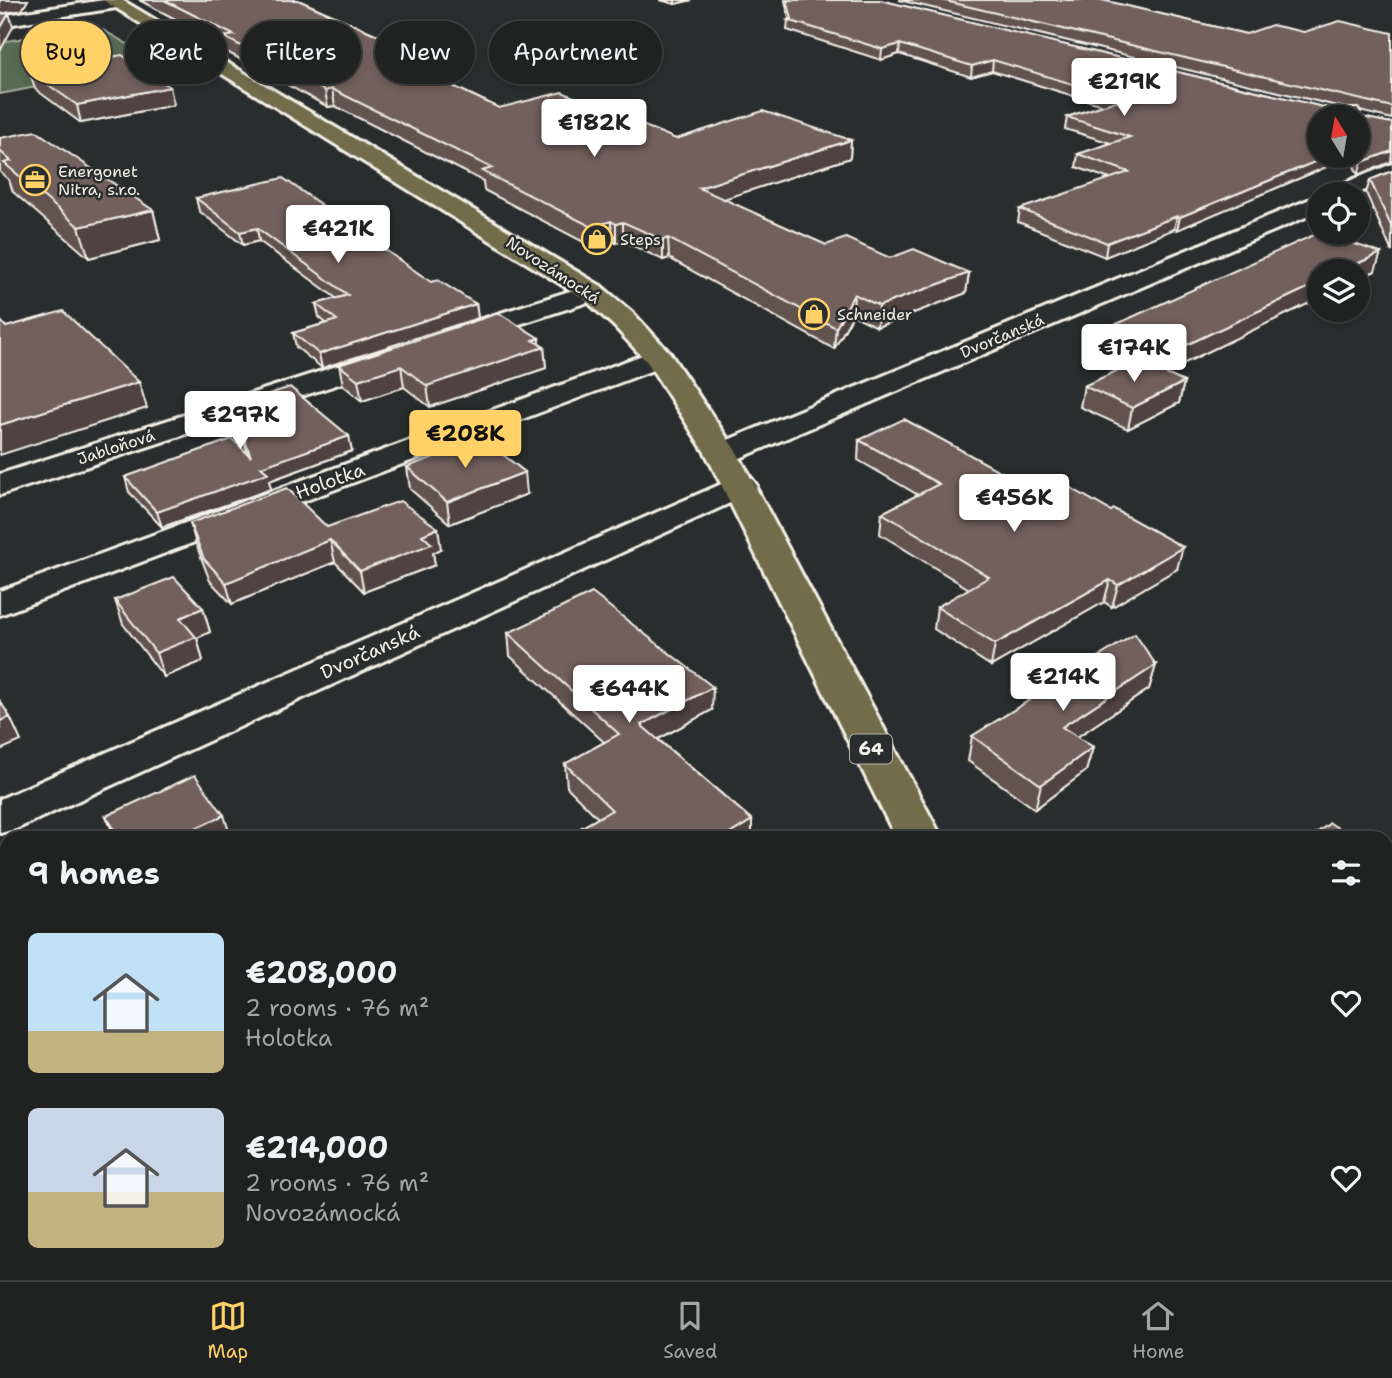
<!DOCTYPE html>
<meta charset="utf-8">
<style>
body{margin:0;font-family:"Shantell Sans",sans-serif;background:#2d2f2f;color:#f1f3f6;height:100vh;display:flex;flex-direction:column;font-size:26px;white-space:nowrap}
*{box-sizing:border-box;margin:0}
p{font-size:23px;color:#a2a4a5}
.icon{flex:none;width:38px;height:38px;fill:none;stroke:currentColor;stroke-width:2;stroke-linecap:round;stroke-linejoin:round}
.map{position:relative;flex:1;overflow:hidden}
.sheet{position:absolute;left:0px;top:831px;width:1393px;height:450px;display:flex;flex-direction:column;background:#202222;border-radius:21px 21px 0 0;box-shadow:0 4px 10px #0003,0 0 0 2px #3d3f40}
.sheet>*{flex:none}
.hud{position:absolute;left:21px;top:21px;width:700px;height:63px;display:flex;gap:14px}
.needle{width:46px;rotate:349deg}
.buttons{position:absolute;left:1307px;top:105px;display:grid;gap:14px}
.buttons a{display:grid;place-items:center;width:63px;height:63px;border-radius:50%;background:#202222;box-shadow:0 4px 10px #0003,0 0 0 2px #3d3f40;font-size:35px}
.price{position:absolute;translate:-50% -60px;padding:0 16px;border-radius:7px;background:#fff;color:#222;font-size:23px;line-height:46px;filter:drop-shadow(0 2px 4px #0008)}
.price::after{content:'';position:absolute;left:50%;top:42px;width:21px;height:16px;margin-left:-10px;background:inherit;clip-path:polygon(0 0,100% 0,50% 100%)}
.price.current{background:#ffd166;color:#111}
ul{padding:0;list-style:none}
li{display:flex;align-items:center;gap:21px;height:175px;padding:0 28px}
li span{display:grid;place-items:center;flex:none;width:196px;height:140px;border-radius:10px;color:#555}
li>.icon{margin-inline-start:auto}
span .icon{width:84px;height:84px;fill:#fffc;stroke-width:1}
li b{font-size:30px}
h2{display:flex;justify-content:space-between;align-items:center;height:84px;padding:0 28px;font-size:30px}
.chip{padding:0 24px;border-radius:32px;background:#202222;box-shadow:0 4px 10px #0003,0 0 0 2px #3d3f40;font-size:24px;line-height:63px}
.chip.current{background:#ffd166;color:#111}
.tabs{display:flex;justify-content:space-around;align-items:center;height:98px;border-top:2px solid #3d3f40;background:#202222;font-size:19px;color:#a2a4a5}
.tabs a{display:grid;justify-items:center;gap:4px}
.tabs .current{color:#ffd166}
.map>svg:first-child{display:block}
.green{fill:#596a52;stroke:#a6ae9d;stroke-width:2}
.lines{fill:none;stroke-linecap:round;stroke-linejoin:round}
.minor-casing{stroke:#f4f1e8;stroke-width:6}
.primary-casing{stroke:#f4f1e8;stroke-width:6}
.minor{fill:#2a2d2e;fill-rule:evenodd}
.primary{fill:#726c4b;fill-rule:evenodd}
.wall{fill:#62534f;stroke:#f4f1e8;stroke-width:2;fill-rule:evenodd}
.shaded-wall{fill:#504340;stroke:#f4f1e8;stroke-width:2}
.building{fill:#72605c;stroke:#f4f1e8;stroke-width:2}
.labels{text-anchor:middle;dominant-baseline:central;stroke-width:5;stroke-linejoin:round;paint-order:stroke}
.far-poi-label{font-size:16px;fill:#f4f1e8;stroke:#2a2d2e;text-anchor:start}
.far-street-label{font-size:16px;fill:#f4f1e8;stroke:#2a2d2e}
.shield{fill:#2a2d2e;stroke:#b7b6b0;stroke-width:2}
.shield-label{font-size:18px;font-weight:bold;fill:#f4f1e8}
.street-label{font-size:19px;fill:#f4f1e8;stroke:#2a2d2e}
</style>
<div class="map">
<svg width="1392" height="1280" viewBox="0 0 1392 1280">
<rect width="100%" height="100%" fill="#2a2d2e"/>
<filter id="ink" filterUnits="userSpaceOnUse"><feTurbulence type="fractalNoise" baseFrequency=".0143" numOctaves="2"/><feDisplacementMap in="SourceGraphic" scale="14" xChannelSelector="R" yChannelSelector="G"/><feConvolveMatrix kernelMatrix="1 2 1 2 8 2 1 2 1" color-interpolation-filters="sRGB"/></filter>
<g filter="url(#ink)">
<!-- green -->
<polygon class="green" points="96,26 161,63 0,94 0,42"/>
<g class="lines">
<!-- minor casing -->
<g class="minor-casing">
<g id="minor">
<polygon points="104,0 122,0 124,3 116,8 0,26 0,16"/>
<polygon points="1392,164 1392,179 1356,194 1326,194 1329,189"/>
<polygon points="1320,195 1320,211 733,461 722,464 711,461 706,454 711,447"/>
<polygon points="592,284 601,286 605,292 601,298 457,344 447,342 443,336 447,330"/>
<polygon points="390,349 400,352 404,358 400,364 0,495 0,474"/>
<polygon points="659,349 669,352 673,358 669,364 0,615 0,591"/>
<polygon points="740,476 752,479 757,486 752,493 16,829 0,833 0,799"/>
<polygon points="1392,934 1392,978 1386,980 1386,936"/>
<polygon points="1022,1274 1087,1274 1085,1280 1020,1280"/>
</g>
</g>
<!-- primary casing -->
<g class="primary-casing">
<g id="primary">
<polygon points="103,0 122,0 601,286 634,314 669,352 738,454 942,838 896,838 706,454 648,363 614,326 583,298"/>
<polygon points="1200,1274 1263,1274 1265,1280 1202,1280"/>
</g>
</g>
<!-- minor -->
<use href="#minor" class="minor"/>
<!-- primary -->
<use href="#primary" class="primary"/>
</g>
<!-- wall -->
<g class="wall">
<polygon points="139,0 298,0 407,48 409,63 406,64 499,108 676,139 851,140 850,158 723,199 826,245 969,273 966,293 877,327 853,315 834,349 669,258 663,260 623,241 616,243 612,241 593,247 484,190 483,181 335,106 328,107 227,52 225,45"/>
<polygon points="660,0 692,0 675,4"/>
<path d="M785 0H880L1327 108H1345L899 0H1102L1246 34 1304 32 1392 33V119L1360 111 1361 117 1392 123V162H1391L1358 175 1350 157 1177 230 1174 229 1105 257 1018 222 1020 209 1110 179 1076 167 1078 154 1111 143 1065 129 1067 117 1103 105 992 71 971 77 899 54 881 60 787 30 788 20 789 19ZM1358 117V156H1320Z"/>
<polygon points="30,72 174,105 81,123 35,89"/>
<polygon points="0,138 153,210 160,240 89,258 13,192 9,180 0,172"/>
<polygon points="1392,171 1392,252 1366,193 1370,180"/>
<polygon points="196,198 431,282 476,304 478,318 322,368 296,347 293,333 326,323 319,317 316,304 336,298 259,241 243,245 199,211"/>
<polygon points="1375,271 1164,373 1184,382 1179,403 1128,429 1080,407 1084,386 1117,371 1085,357 1088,337"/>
<polygon points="539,338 539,344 544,347 546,368 430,407 404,387 362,401 343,385 339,365"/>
<polygon points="233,406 352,451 269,481 271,489 162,527 129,492 125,477 248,455 237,420"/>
<polygon points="859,440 1177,569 1112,607 1104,602 991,666 934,629 937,607 969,589 880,534 882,513 918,495 858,460"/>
<polygon points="407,467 527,494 450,524 410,489"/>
<polygon points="190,523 327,527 441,549 433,553 435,565 364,592 335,562 232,604 210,581 196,544"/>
<polygon points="115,600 203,608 210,632 197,638 203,661 164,677 123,624"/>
<polygon points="508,633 712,710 658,739 752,820 752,838 563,838 598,818 567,787 565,764 604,742 510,656"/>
<polygon points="1156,665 1149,689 1077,737 1093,747 1086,771 1035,809 968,761 972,736"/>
<polygon points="106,816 231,838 115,838"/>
<polygon points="1392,1116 1392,1223 1386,1218 1386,1122"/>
<polygon points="418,1274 594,1274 599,1280 422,1280"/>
<polygon points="800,1274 870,1274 863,1280 805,1280"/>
</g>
<!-- shaded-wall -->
<g class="shaded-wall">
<polygon points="0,0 28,0 22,10 0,14"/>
<polygon points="675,0 692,0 675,4"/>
<polygon points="9,13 13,27 0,51 0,29"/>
<polygon points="900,44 899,54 881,60 882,49"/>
<polygon points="407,48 409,63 385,69 383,53"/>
<polygon points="993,60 992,71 971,77 972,66"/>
<polygon points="170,87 174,105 81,123 77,105"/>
<polygon points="332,89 335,106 328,107 325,91"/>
<polygon points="851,140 850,158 699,207 699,188"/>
<polygon points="1392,151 1391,162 1358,175 1362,162"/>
<polygon points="1329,156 1351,156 1350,157 1177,230 1180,217"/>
<polygon points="153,210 160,240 89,258 79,227"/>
<polygon points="1177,216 1174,229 1105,257 1107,243"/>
<polygon points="611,221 612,241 593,247 592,227"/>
<polygon points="623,222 623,241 616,243 616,224"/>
<polygon points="257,228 259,241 243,245 240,232"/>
<polygon points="668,238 669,258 663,260 663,240"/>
<polygon points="1381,253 1375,271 1358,279 1358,271 1341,271"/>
<polygon points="969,273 966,293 877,327 879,306"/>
<polygon points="1320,282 1320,298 1143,383 1148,363"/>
<polygon points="854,294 853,315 834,349 836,328"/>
<polygon points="476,304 478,318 322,368 319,354"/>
<polygon points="539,338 539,349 544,347 546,368 430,407 427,386"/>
<polygon points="401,366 404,387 362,401 358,380"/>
<polygon points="139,382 147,408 0,455 0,425"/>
<polygon points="1184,382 1179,403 1128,429 1132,408"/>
<polygon points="349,436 352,451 269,481 271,489 162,527 157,512 261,467"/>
<polygon points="525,472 527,494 450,524 447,502"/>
<polygon points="438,528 441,549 433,553 435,565 364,592 360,571 422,535"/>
<polygon points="330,540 335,562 232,604 226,583"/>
<polygon points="1183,547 1177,569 1112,607 1118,585"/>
<polygon points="1110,580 1104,602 991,666 995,644"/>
<polygon points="203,608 210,632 197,638 203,661 164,677 156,653 180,618"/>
<polygon points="1156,665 1149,689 1056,751 1062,727"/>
<polygon points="713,687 712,710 642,748 641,725"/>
<polygon points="10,717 21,741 0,750 0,721"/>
<polygon points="1093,747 1086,771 1035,809 1041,785"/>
<polygon points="224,815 231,838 185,838 183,834"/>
<polygon points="752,820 752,838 723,838"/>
<polygon points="7,963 7,994 0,997 0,966"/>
<polygon points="836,1274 870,1274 863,1280 834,1280 834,1276"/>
</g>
<!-- building -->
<g class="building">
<polygon points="164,0 298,0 407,48 383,53 499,108 562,92 676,139 763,111 851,140 699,188 826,245 846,238 890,258 914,249 969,273 879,306 854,294 836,328 668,238 663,240 623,222 616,224 611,221 592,227 482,171 492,168 332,89 325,91 224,37 234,35"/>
<polygon points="787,0 880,0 1327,108 1359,108 1361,117 1392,123 1392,151 1362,162 1358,154 1358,117 1320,117 1320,156 1329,156 1180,217 1177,216 1107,243 1020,209 1129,172 1078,154 1130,137 1067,117 1122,99 993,60 972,66 900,44 882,49 788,20 792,19"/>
<polygon points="941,0 1102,0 1246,34 1272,25 1304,32 1340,21 1392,33 1392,107"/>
<polygon points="9,13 0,29 0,14"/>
<polygon points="122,55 170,87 77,105 30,72"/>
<polygon points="36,131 153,210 79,227 4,163 11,161 0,151 0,138"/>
<polygon points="1392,171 1392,228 1370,180"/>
<polygon points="283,178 431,282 438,280 476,304 319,354 293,333 337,320 316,304 348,295 257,228 240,232 196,198"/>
<polygon points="1320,232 1381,253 1341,271 1320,271 1320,282 1148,363 1088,337"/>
<polygon points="63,311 139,382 0,425 0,320 6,327"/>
<polygon points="499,313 539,338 533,340 544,347 427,386 401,366 358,380 339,365"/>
<polygon points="1138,361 1184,382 1132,408 1084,386"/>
<polygon points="290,387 349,436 261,467 268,473 157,512 125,477 232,439 251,457 233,406"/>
<polygon points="904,419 1029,487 1052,477 1111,511 1114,509 1183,547 1118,585 1110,580 995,644 937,607 989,577 882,513 939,484 859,440"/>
<polygon points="483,439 525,472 447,502 407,467"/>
<polygon points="287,488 327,527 400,501 438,528 422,535 432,544 360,571 330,540 226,583 204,559 190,523"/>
<polygon points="174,577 203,608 180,618 196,637 156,653 115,600"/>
<polygon points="592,593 713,687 641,725 752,820 723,838 563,838 612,810 565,764 619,734 508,633"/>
<polygon points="1135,634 1156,665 1062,727 1093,747 1041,785 972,736"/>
<polygon points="0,701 10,717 0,721"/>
<polygon points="195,775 224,815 183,834 186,838 120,838 106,816"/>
<polygon points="1330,823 1354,838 1310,838"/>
<polygon points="7,906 7,963 0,966 0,909"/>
<polygon points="1392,1116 1392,1187 1386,1183 1386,1122"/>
<polygon points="36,1274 54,1274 57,1280 26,1280"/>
<polygon points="432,1274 594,1274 599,1280 436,1280"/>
</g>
</g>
<!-- icons -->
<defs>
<g id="office-ring" transform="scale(1.575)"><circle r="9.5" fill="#2a2d2e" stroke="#ffd166" stroke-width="1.5"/><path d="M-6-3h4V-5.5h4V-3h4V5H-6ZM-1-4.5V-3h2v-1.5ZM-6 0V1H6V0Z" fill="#ffd166"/></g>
<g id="shop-ring" transform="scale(1.575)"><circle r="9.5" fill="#2a2d2e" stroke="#ffd166" stroke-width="1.5"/><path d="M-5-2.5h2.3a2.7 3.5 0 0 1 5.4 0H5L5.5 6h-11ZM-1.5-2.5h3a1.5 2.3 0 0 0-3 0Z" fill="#ffd166"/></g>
</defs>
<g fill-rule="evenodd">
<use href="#office-ring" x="35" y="180"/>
<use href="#shop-ring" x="597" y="239"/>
<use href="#shop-ring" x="814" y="314"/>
</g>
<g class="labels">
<!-- far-poi labels -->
<g class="far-poi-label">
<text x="58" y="171">Energonet<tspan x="58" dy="18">Nitra, s.r.o.</tspan></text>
<text x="620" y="239">Steps</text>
<text x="837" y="314">Schneider</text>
</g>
<!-- far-street labels -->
<g class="far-street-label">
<text transform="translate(553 270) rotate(33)">Novozámocká</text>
<text transform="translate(1002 336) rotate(-23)">Dvorčanská</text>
<text transform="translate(116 447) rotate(-18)">Jabloňová</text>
</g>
<!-- shield labels -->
<rect class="shield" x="850" y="734.5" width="42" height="29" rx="5"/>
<g class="shield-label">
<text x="871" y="749">64</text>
</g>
<!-- street labels -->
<g class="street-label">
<text transform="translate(330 481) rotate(-20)">Holotka</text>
<text transform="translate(370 652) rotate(-24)">Dvorčanská</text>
</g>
</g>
</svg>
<div class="buttons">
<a><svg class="needle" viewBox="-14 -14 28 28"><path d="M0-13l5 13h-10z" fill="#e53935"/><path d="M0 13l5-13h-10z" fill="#a2a4a5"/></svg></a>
<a><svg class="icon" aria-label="locate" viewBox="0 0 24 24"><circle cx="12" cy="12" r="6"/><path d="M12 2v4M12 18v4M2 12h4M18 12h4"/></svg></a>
<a><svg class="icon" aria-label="layers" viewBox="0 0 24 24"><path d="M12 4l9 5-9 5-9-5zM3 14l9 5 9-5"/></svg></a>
</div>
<b class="price" style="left:1124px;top:118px">€219K</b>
<b class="price" style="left:594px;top:159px">€182K</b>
<b class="price" style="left:338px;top:265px">€421K</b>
<b class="price" style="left:1134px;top:384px">€174K</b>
<b class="price" style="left:240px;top:451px">€297K</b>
<b class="price current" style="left:465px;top:470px">€208K</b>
<b class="price" style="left:1014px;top:534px">€456K</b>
<b class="price" style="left:1063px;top:713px">€214K</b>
<b class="price" style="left:629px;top:725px">€644K</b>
<div class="hud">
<a class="chip current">Buy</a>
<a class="chip">Rent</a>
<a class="chip">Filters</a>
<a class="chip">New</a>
<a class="chip">Apartment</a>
</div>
<section class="sheet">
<h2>9 homes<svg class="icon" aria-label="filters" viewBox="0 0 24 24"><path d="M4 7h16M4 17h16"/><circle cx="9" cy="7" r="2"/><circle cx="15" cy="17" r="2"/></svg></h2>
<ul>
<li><span style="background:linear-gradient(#bfe0f5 70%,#c2b280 0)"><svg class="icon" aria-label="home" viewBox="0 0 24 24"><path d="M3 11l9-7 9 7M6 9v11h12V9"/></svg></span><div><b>€208,000</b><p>2 rooms · 76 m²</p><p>Holotka</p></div><svg class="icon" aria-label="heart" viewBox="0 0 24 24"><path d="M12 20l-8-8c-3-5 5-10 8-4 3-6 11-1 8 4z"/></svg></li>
<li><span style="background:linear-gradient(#c9d6e8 60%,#c2b280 0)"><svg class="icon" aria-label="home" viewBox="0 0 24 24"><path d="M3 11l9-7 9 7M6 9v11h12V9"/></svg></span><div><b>€214,000</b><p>2 rooms · 76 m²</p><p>Novozámocká</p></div><svg class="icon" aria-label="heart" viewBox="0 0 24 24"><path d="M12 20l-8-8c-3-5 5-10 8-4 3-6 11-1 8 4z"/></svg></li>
</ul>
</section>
</div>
<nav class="tabs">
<a class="current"><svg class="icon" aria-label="map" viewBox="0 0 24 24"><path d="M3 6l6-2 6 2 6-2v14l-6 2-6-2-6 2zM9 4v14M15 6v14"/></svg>Map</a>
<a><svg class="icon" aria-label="saved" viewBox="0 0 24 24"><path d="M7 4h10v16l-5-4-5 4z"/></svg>Saved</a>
<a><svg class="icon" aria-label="home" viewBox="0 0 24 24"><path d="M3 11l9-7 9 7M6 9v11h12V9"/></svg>Home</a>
</nav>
